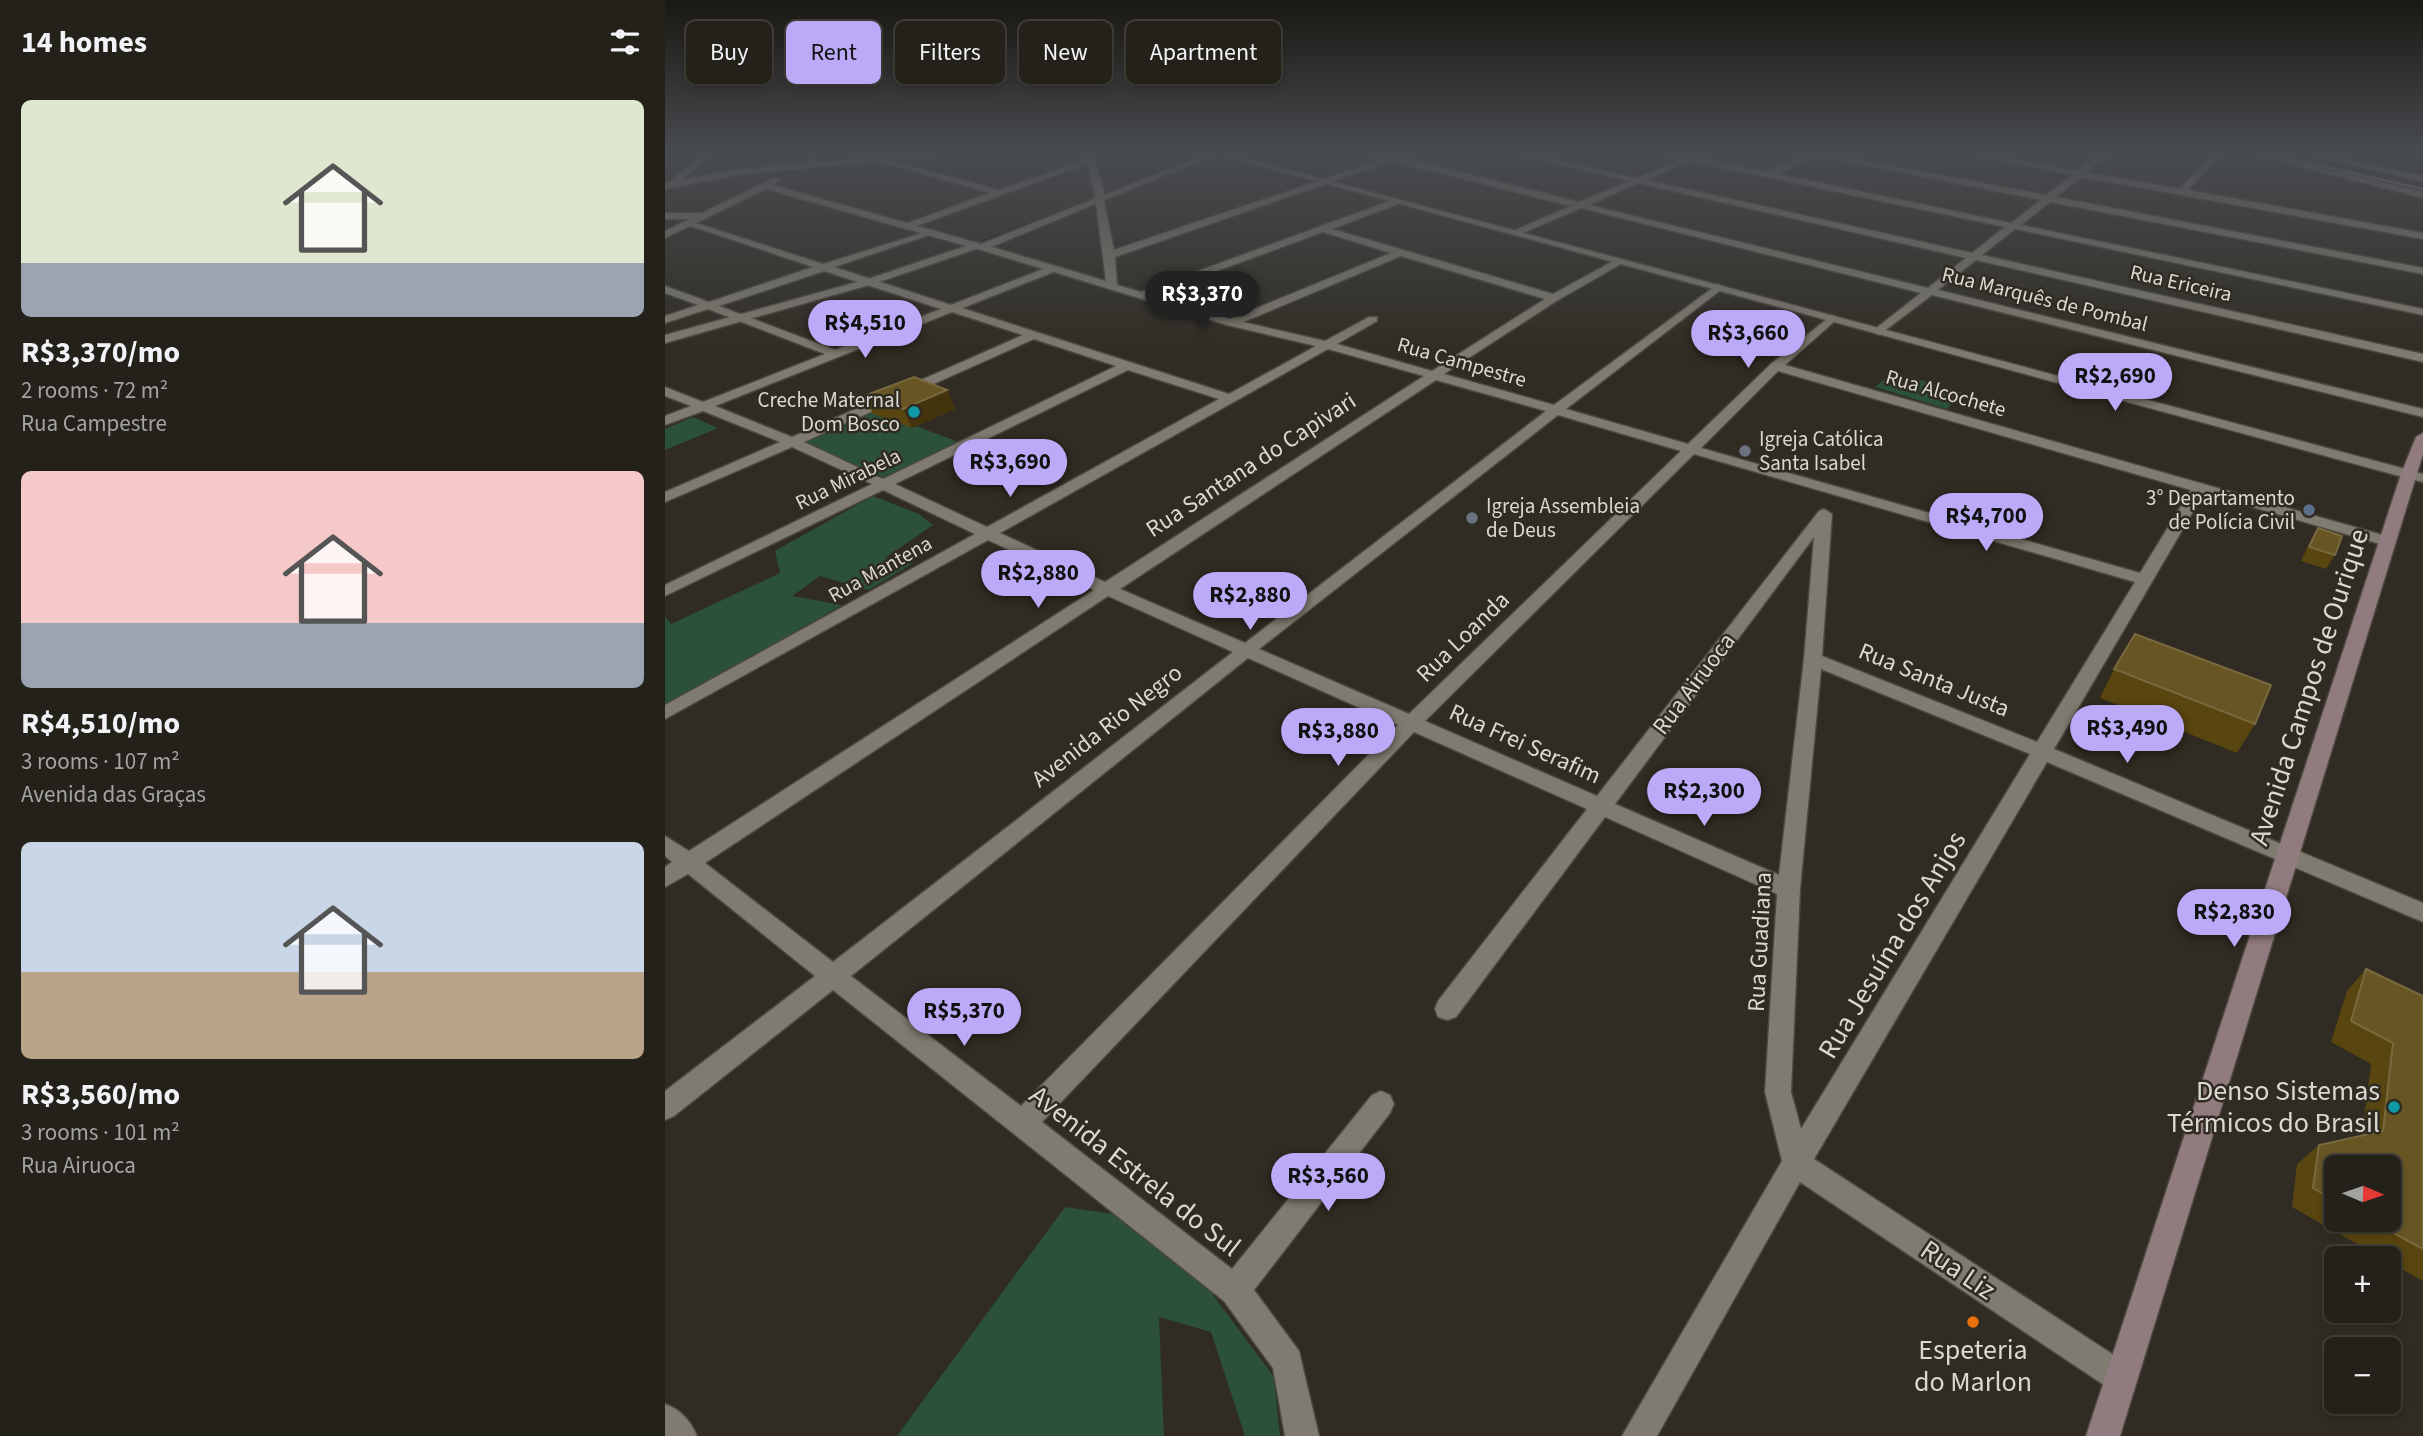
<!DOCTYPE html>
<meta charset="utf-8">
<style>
body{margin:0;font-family:"Source Sans 3",sans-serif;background:#2c2923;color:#f1f3f6;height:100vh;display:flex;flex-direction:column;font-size:26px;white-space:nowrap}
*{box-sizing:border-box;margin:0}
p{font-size:23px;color:#a3a3a2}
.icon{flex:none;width:38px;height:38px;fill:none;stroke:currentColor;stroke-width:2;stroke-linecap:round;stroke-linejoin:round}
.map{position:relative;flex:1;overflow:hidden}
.panel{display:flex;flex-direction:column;background:#24211a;width:665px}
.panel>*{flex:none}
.top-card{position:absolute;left:21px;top:21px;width:665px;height:63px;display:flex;gap:14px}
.needle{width:46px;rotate:92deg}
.buttons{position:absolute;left:1659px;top:1155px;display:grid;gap:14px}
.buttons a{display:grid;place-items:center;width:77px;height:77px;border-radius:10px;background:#24211a;box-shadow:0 4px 10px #0003,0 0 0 2px #413e39;font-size:35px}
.price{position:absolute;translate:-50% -60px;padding:0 16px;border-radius:24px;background:#baaaf7;color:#111;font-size:23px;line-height:46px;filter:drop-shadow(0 2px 4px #0008)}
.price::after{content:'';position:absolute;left:50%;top:42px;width:21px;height:16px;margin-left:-10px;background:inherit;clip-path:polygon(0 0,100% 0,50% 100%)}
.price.active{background:#222;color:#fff}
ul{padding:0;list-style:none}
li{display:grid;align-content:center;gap:14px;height:371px;padding:0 21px}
li span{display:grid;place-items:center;height:217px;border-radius:10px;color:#555}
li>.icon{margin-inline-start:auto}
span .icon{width:126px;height:126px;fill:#fffc;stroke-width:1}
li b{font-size:30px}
h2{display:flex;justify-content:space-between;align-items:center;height:84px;padding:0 21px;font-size:30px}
.pill{padding:0 24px;border-radius:10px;background:#24211a;box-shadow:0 4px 10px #0003,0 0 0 2px #413e39;font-size:24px;line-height:63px}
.pill.active{background:#baaaf7;color:#111}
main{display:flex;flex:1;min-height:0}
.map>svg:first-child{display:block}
.green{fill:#2b503b}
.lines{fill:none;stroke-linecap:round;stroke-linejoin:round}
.stream{stroke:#001515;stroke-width:2.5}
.minor-casing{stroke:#4b483f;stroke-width:3}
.tertiary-casing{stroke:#4b483f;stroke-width:3}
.secondary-casing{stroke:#4b483f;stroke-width:3}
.minor{fill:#7f7b70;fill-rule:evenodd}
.tertiary{fill:#7f7b70;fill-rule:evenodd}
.secondary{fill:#927b7e;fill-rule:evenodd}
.rail{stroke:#8f8b84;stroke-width:2.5}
.wall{fill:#59450f;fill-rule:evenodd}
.shaded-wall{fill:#43340e}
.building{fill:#675524;stroke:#79693f;stroke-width:2}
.culture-dot{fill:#0f9aa8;stroke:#302c23;stroke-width:2.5}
.worship-dot{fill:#6b7280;stroke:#302c23;stroke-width:2.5}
.service-dot{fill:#5c6f8a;stroke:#302c23;stroke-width:2.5}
.food-dot{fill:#e8710a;stroke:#302c23;stroke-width:2.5}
.labels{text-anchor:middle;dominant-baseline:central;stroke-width:5;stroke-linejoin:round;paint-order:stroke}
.far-street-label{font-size:21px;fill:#dbd8d2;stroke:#302c23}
.far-poi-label{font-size:21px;fill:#dbd8d2;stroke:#302c23;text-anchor:end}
.street-label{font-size:24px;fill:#dbd8d2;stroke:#302c23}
.near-street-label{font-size:28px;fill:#dbd8d2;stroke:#302c23}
.near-poi-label{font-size:28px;fill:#dbd8d2;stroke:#302c23;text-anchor:end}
</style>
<main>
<section class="panel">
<h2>14 homes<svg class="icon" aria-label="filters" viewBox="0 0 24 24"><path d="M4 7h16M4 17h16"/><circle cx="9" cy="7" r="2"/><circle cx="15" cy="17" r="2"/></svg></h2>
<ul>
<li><span style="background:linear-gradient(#dfe7d0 75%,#9aa5b1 0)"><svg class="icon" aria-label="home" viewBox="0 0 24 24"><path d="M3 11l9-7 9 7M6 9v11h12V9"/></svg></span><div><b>R$3,370/mo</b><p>2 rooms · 72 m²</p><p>Rua Campestre</p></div></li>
<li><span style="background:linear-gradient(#f6c9c9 70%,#9aa5b1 0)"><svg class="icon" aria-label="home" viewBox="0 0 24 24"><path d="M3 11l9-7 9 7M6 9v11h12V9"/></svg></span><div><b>R$4,510/mo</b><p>3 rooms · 107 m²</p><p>Avenida das Graças</p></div></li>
<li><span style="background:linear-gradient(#c9d6e8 60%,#b9a48a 0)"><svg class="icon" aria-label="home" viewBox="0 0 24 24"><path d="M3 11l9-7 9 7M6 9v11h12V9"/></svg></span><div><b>R$3,560/mo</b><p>3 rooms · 101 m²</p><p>Rua Airuoca</p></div></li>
</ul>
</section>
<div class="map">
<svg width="1758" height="1436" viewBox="0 0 1758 1436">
<rect width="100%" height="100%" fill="#302c23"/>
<!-- green -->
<g class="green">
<polygon points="1229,372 1299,393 1282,409 1210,387"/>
<polygon points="212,411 293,442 220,478 139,443"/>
<polygon points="28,417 53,428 0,450 0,429"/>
<polygon points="208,496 254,514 268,525 220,558 247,564 203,590 155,576 127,596 177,605 0,707 0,617 6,624 115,573 110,551"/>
<polygon points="400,1207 448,1214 540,1284 609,1377 615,1436 580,1436 546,1332 494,1317 499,1436 232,1436"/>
</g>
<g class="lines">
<!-- stream -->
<g class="stream">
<polyline points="511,166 542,154"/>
<polyline points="318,242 372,222"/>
</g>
<!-- minor casing -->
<g class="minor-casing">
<g id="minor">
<polygon points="38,154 47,154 9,187 3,187 3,183"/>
<polygon points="146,154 154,154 144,167 138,167"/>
<path d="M420 154H428L440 195 439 202 449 250 718 159 703 154 729 155 914 202 964 181 852 154H865L972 178 1015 159 999 154 1024 155 1103 172 1141 154H1164L1381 195 1408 175 1303 154H1319L1413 171 1435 154H1444L1422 172 1514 189 1549 154H1557L1523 190 1758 233V239L1417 177 1391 197 1758 268V274L1385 202 1356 225 1758 309V315L1350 229 1317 255 1758 354V362L1311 260 1273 290 1758 409V417L1267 295 1214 335 1210 333V329L1256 293 916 208 851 236 846 233 848 231 906 206 727 161 450 257 452 285 476 292 730 199 735 202 733 204 667 229 888 294 952 259 961 261 893 300 779 374 889 405 1053 284 1058 287 1057 289 901 409 1023 444 1107 363 1167 315 1173 318 1171 320 1120 365 1728 538 1730 541 1722 546 1539 493 1389 749 1758 903V922L1382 762 1149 1159 1467 1367 1472 1378 1467 1389 1456 1394 1445 1389 1135 1182 992 1436H957L1117 1161 1100 1092 1112 894 940 817 791 1017 782 1020 773 1017 770 1009 773 1001 922 809 749 732 377 1122 567 1269 707 1095 716 1091 725 1095 729 1104 725 1113 589 1290 634 1351 654 1436H620L608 1368 559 1301 168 990 9 1116 0 1120V1091L150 976 23 874 0 887V867L7 862 0 856V836L24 851 429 590 323 540 0 719V705L310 534 218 490 0 596V585L207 484 127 447 0 502V492L115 442 38 411 0 425V416L26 406 0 396V387L38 402 160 354 43 309 0 323V316L33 305 0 293V286L44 302 148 267 20 224 28 222 158 264 267 230V234L169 267 286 305 378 269 313 249V245L317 244 441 281 430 195 422 164 243 229 238 226 240 224 325 193 205 159 209 156 334 190 421 159ZM1150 156H1153L1376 200 1346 223 1113 174ZM1024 161 1340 227 1307 253 981 180ZM973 183 1301 258 1263 288 924 205ZM658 232 726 253 565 319 487 295ZM736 256 880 299 767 371 672 344 712 321V317H704L660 341 578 322ZM159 271 276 309 170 350 54 306ZM389 272 562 325 651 346 564 394 297 308ZM287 312 358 335 127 437 50 406ZM369 339 451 366 218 479 139 442ZM663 349 759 376 440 582 335 533ZM463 370 554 399 322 527 230 484ZM1113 371 1526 490 1475 573 1036 448ZM771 380 881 411 580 643 455 589ZM893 415 1016 451 744 714 594 649ZM1029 454 1470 582 1372 742 1157 656 1167 514 1159 509 1154 511 932 796 760 721ZM1149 537 1139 659 1114 875 950 804ZM443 596 568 652 168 962 40 863ZM583 658 733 725 356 1106 186 976ZM1156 669 1365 754 1136 1129 1126 1092 1135 889Z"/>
<polygon points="1586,154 1599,154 1758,192 1758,198"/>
<polygon points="1646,154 1659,154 1758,176 1758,182"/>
<polygon points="0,213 38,213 43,216 38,219 0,219"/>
<polygon points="1743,470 1758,474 1758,482 1738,477 1736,474 1738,471"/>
<path d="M0 1404C16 1410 25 1420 32 1436H0Z"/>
</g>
</g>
<!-- tertiary casing -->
<g class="tertiary-casing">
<g id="tertiary">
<polygon points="253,154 282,154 71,175 0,189 0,183 71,169"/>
<polygon points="542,154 564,154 1748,471 1750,474 1743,478 1738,477 552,154 321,249 311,249 211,283 0,343 0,335 203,279 301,246 101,189 0,238 0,231 109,178 116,180 108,185 316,244"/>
</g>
</g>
<!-- secondary casing -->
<g class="secondary-casing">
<polygon id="secondary" points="1758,433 1758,454 1455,1436 1421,1436 1736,474 1751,437"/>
</g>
<!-- minor -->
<use href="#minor" class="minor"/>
<!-- tertiary -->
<use href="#tertiary" class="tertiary"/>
<!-- secondary -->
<use href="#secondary" class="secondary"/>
<!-- rail -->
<polyline class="rail" points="1605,154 1758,189"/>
</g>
<!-- wall -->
<g class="wall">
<polygon points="282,390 290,409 247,428 208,414 199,396"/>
<polygon points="1653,528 1670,555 1661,569 1636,561 1645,542"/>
<polygon points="1449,669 1590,724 1572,753 1435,698"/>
<path d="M1701 969 1758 996V1281L1724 1262V1258H1717L1627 1207 1632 1164 1654 1145 1697 1136 1706 1064 1666 1042 1682 991ZM1671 1167 1724 1220H1671Z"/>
</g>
<!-- shaded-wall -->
<polygon class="shaded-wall" points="282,390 290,409 247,428 238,409"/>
<!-- building -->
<g class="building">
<polygon points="249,377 282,390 238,409 199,396"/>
<polygon points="1653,528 1677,536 1670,555 1644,547"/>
<polygon points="1470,634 1606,685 1590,724 1449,669"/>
<polygon points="1701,969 1758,996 1758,1249 1705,1220 1724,1220 1724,1167 1671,1167 1671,1201 1648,1188 1654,1145 1718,1131 1728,1043 1686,1021"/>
</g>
<!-- sky -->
<linearGradient id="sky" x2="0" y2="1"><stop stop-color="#1a1813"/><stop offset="0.43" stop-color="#484b50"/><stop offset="1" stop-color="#484b50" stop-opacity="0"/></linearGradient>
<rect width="1758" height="355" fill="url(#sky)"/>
<!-- markers -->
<g class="culture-dot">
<circle cx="249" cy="412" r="7"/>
<circle cx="1729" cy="1107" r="7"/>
</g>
<g class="worship-dot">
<circle cx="1080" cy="451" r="7"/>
<circle cx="807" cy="518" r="7"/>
</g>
<circle class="service-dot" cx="1644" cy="510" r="7"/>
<circle class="food-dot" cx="1308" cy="1322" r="7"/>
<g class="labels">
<!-- far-street labels -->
<g class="far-street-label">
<text transform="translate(1516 283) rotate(13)">Rua Ericeira</text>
<text transform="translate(1380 299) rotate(14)">Rua Marquês de Pombal</text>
<text transform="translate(797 362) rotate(16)">Rua Campestre</text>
<text transform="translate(1281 393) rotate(16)">Rua Alcochete</text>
<text transform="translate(183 479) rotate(-26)">Rua Mirabela</text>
<text transform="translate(215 569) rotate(-29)">Rua Mantena</text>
</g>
<!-- far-poi labels -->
<g class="far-poi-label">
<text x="235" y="400">Creche Maternal<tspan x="235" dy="24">Dom Bosco</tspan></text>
<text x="1094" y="439" text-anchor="start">Igreja Católica<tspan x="1094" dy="24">Santa Isabel</tspan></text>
<text x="1630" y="498">3° Departamento<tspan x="1630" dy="24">de Polícia Civil</tspan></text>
<text x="821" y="506" text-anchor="start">Igreja Assembleia<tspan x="821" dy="24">de Deus</tspan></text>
</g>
<!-- street labels -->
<g class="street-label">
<text transform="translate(586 465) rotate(-33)">Rua Santana do Capivari</text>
<text transform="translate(798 637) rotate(-44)">Rua Loanda</text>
<text transform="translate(1269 680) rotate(22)">Rua Santa Justa</text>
<text transform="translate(1029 684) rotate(-53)">Rua Airuoca</text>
<text transform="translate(442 726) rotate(-38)">Avenida Rio Negro</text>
<text transform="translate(860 744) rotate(24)">Rua Frei Serafim</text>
<text transform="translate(1095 942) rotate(-87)">Rua Guadiana</text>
</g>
<!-- near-street labels -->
<g class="near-street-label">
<text transform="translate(1644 687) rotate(-72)">Avenida Campos de Ourique</text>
<text transform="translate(1227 945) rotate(-59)">Rua Jesuína dos Anjos</text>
<text transform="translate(470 1171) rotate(38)">Avenida Estrela do Sul</text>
<text transform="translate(1293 1270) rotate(34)">Rua Liz</text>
</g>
<!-- near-poi labels -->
<g class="near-poi-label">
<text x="1715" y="1091">Denso Sistemas<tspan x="1715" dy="32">Térmicos do Brasil</tspan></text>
<text x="1308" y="1350" text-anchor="middle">Espeteria<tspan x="1308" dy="32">do Marlon</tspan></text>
</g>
</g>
</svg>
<div class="buttons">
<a><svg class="needle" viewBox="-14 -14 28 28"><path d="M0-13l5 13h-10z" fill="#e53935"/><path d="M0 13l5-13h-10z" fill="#a3a3a2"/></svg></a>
<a>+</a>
<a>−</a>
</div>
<b class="price active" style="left:537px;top:331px">R$3,370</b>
<b class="price" style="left:200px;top:360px">R$4,510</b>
<b class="price" style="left:1083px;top:370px">R$3,660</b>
<b class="price" style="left:1450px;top:413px">R$2,690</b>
<b class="price" style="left:345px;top:499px">R$3,690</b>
<b class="price" style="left:1321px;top:553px">R$4,700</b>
<b class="price" style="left:373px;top:610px">R$2,880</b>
<b class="price" style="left:585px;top:632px">R$2,880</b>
<b class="price" style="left:1462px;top:765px">R$3,490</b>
<b class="price" style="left:673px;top:768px">R$3,880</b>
<b class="price" style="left:1039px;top:828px">R$2,300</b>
<b class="price" style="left:1569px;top:949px">R$2,830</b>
<b class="price" style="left:299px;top:1048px">R$5,370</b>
<b class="price" style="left:663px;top:1213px">R$3,560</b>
<div class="top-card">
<a class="pill">Buy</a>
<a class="pill active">Rent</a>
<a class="pill">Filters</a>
<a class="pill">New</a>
<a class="pill">Apartment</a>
</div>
</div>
</main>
